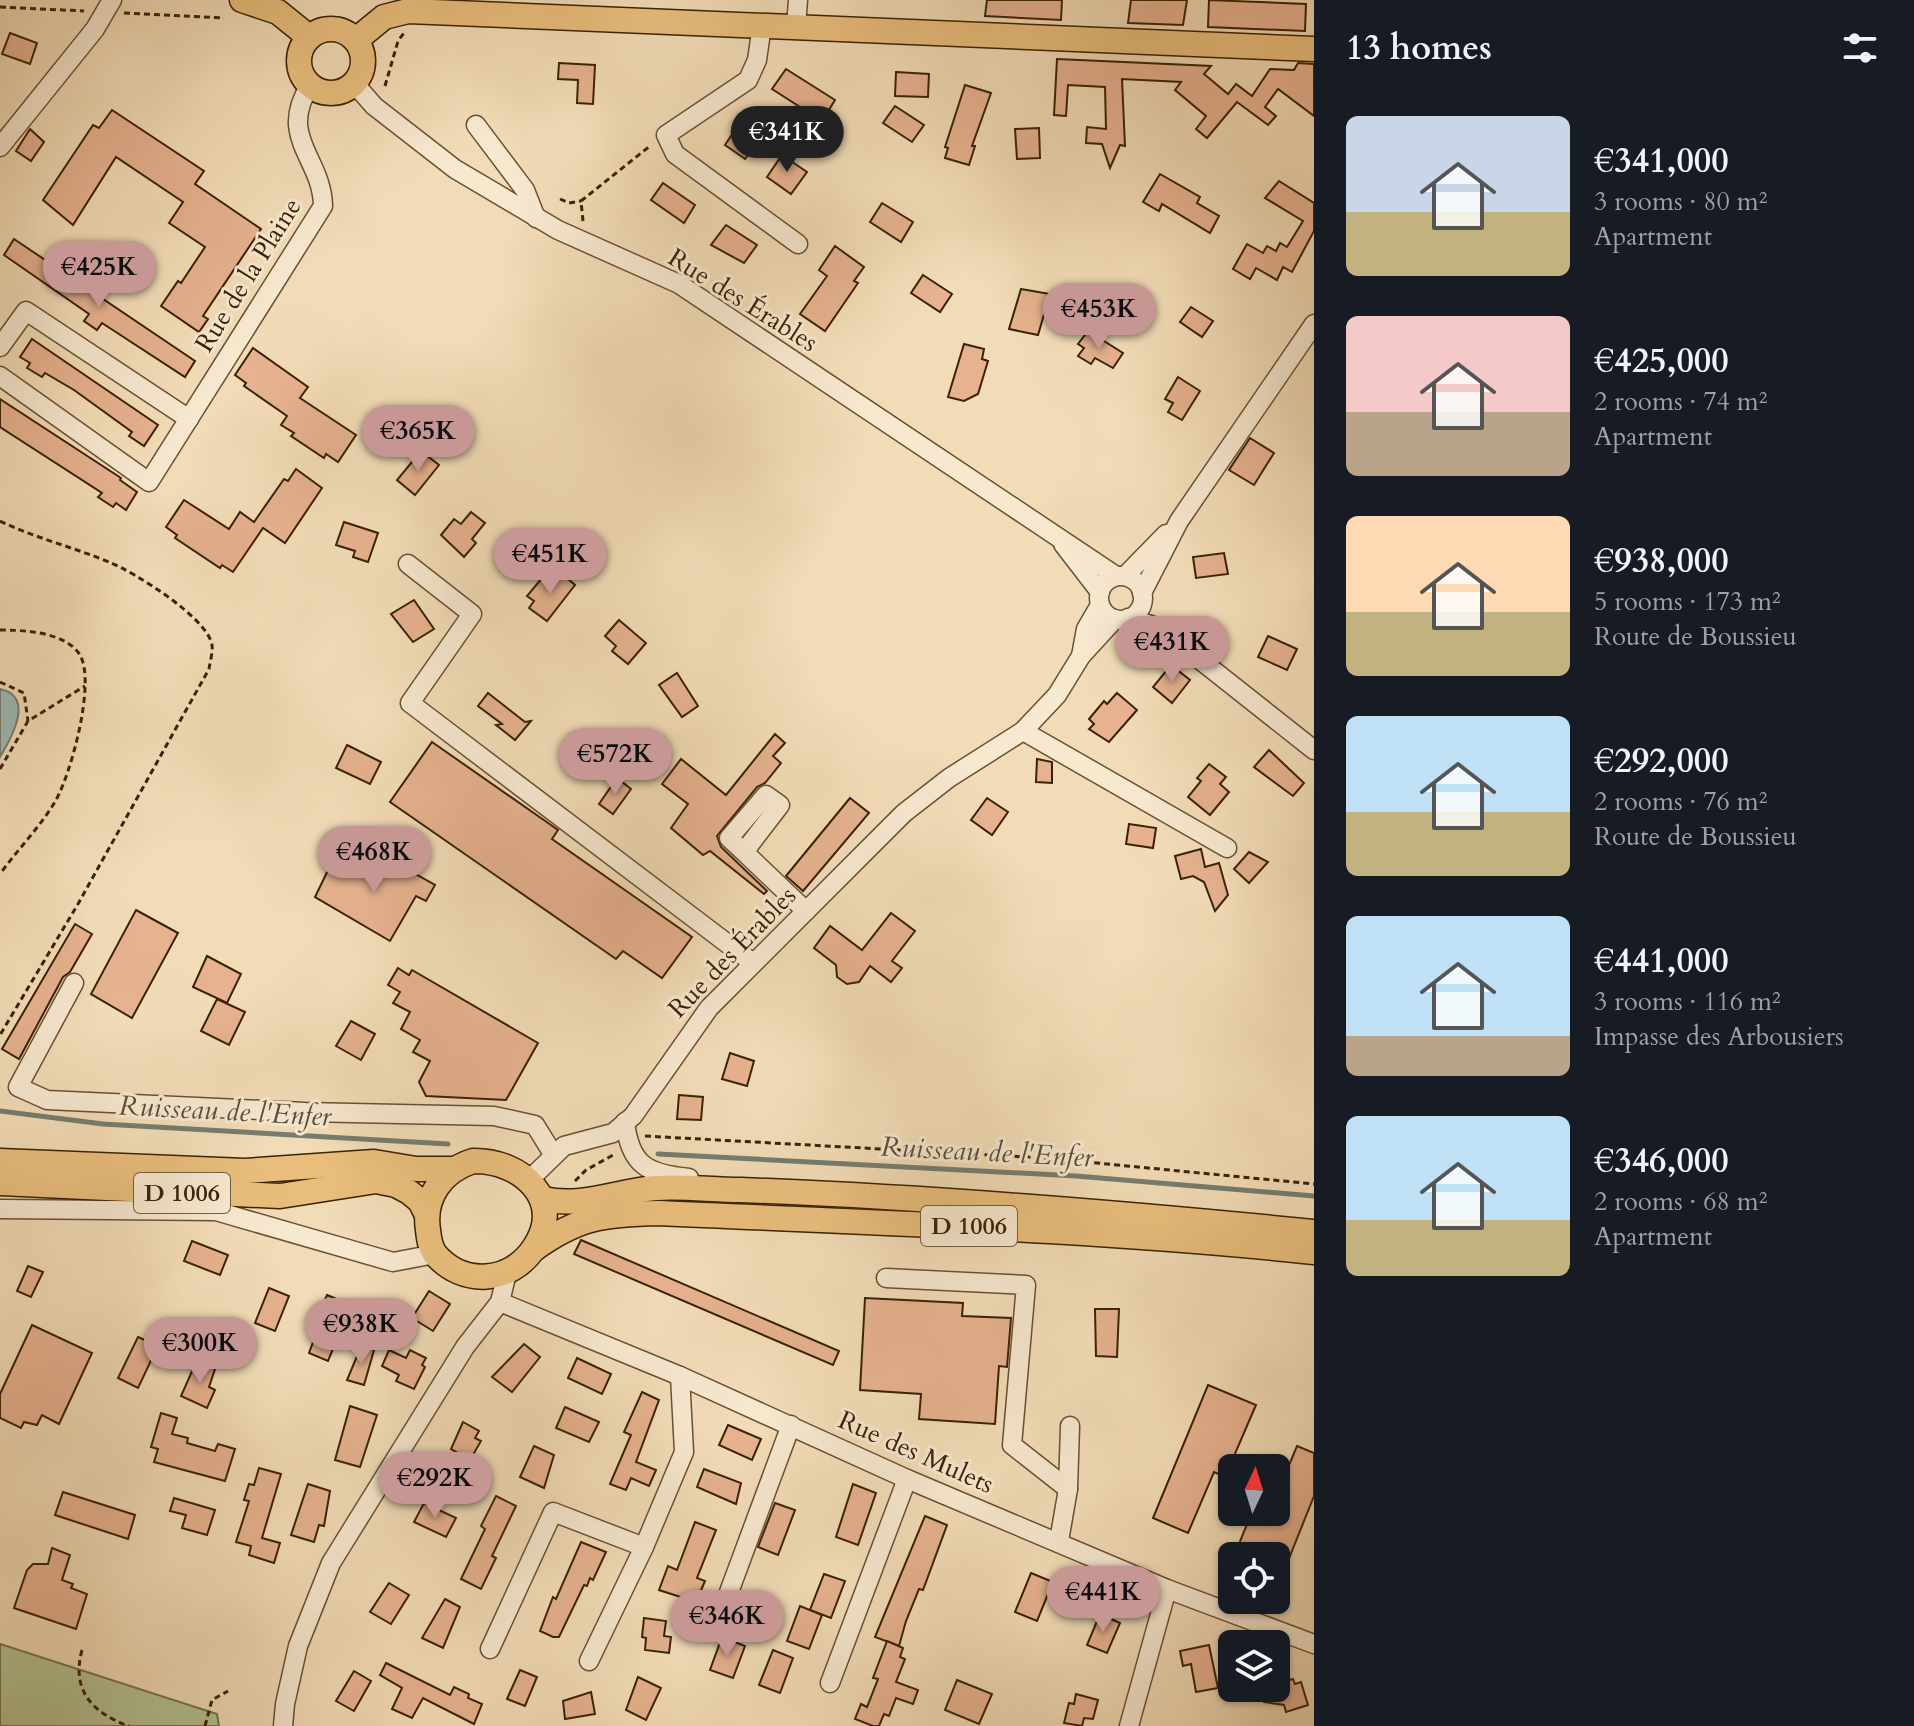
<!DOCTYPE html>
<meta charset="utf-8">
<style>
body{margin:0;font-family:Cardo,serif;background:#242831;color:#f1f3f6;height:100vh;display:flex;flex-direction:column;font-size:30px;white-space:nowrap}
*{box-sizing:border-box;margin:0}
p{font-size:26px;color:#9ea1a6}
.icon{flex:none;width:44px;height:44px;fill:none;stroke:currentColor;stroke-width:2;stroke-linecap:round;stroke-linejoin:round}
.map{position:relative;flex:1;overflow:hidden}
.panel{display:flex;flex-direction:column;background:#171b24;width:600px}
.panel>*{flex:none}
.needle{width:52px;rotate:4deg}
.fabs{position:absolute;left:1218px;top:1454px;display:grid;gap:16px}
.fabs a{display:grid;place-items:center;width:72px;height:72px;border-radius:12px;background:#171b24;box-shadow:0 2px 6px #0004;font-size:40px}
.price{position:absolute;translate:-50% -68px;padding:0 18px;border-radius:28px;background:#c59692;color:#111;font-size:26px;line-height:52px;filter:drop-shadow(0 2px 4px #0008)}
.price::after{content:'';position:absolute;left:50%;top:48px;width:24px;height:18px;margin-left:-12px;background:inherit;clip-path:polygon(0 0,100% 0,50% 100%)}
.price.active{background:#222;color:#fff}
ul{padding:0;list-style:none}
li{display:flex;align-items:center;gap:24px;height:200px;padding:0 32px}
li span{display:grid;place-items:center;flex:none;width:224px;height:160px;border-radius:12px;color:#555}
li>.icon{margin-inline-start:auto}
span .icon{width:96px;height:96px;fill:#fffc;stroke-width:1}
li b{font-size:34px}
h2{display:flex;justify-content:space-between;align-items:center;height:96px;padding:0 32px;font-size:34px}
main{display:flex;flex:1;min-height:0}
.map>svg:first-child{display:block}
.green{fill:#b4c293;stroke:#78724c;stroke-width:2}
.water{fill:#9dbab6;stroke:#767d6f;stroke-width:2}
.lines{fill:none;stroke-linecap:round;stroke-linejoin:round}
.stream{stroke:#767d6f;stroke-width:5}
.building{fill:#e6b28f;stroke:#3b2105;stroke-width:2}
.minor-casing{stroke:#695032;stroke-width:21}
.major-casing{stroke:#3b2105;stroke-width:27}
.path{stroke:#3b2105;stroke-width:3;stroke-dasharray:6 4;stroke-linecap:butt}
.minor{stroke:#f7e8d0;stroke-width:18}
.major{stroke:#e9be7c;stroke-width:24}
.labels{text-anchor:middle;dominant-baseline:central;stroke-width:6;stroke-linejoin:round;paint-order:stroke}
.shield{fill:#f7e8d0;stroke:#735d42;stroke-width:2}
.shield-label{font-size:24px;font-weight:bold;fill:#3b2105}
.street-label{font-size:26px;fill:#3b2105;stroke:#f7e8d0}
.water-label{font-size:28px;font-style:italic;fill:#584f3a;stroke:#f7e8d0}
</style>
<main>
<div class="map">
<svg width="1314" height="1726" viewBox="0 0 1314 1726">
<rect width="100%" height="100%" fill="#f2dcb7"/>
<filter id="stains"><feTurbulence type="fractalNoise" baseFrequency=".0025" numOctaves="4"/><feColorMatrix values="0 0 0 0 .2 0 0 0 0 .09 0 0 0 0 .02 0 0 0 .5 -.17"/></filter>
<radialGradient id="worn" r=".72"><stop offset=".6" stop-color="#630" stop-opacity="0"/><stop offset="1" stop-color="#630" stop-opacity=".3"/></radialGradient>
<!-- green -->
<polygon class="green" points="0,1644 217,1714 219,1726 0,1726"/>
<!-- water -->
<path class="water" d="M0 689C35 696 12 737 0 757Z"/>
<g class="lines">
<!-- stream -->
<g class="stream">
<polyline points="0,1111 103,1124 448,1144"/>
<polyline points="658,1154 1076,1176 1314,1196"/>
</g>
</g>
<!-- building -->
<g class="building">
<polygon points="987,0 1062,0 1061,20 985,16"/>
<polygon points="1131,0 1187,0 1183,25 1128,23"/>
<polygon points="1209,0 1306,4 1305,31 1208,27"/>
<polygon points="10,33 37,43 30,64 2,54"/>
<polygon points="1057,59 1211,66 1204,74 1228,94 1236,84 1252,96 1270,69 1294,70 1298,63 1314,64 1314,116 1278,89 1265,107 1276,116 1268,125 1237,102 1207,138 1196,129 1206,116 1175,90 1181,82 1122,79 1125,146 1120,145 1110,168 1102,144 1086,143 1087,127 1106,129 1105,87 1068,85 1066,116 1054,115"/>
<polygon points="559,63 595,65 593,104 577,103 578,80 558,79"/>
<polygon points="786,69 835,100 822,121 772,89"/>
<polygon points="896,72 929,74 928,97 895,96"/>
<polygon points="965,85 991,93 972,146 975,146 969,165 945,158 948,148 945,147"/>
<polygon points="895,106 924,125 912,142 883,123"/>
<polygon points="112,110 204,171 195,184 261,229 203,316 208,319 199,332 161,306 178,281 181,283 205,247 169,223 183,202 116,157 73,225 43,200 93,125 99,128"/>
<polygon points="739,124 760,139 745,159 725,145"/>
<polygon points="1039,128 1040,158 1017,159 1015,129"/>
<polygon points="30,129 44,142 31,161 16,151"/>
<polygon points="782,155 807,172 791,194 767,177"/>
<polygon points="1160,174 1200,197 1197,203 1219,216 1210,233 1162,204 1159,211 1143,202"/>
<polygon points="1279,181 1314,203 1314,231 1292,272 1283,267 1277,280 1256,268 1250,279 1233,269 1247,244 1263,253 1267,246 1276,251 1280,243 1287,247 1303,221 1265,198"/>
<polygon points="663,183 695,205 684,223 651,200"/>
<polygon points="882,203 913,222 901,242 870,222"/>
<polygon points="726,225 757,245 744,263 711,245"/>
<polygon points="14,239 195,361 185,377 102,323 97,330 84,321 89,314 4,255"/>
<polygon points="835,246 864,267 854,281 858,283 825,331 800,314 827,276 819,270"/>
<polygon points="923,275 952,294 940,312 911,293"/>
<polygon points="1021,289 1050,294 1038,335 1009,329"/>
<polygon points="1191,307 1213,321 1202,337 1180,322"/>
<polygon points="1088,331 1123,353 1113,368 1095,358 1091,364 1078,356 1084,348 1078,344"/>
<polygon points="32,339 158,425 144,446 129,436 132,432 74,390 45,373 42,377 27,368 30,363 20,357"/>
<polygon points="964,344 984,349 982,359 988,361 978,394 964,401 948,397"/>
<polygon points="253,348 308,387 300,398 356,435 338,462 326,454 324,458 291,436 294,433 281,425 287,416 244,386 246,383 235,375"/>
<polygon points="1178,377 1200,391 1182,420 1168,412 1173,403 1165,399"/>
<polygon points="0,399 121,478 120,480 137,492 126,510 116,503 113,507 98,497 102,493 0,427"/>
<polygon points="1250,438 1274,453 1254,485 1229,470"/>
<polygon points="421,451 439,465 415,495 397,480"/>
<polygon points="296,469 322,488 285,543 263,528 233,572 222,565 220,568 175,538 177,535 166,527 184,500 229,529 240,512 254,522 284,479 288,481"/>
<polygon points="471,512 485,523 472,539 476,543 464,557 441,535 454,519 461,524"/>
<polygon points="344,522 378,533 368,562 353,557 355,551 336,545"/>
<polygon points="1224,553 1228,574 1196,578 1193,557"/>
<polygon points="561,573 575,585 547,621 529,608 534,601 527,596 542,578 551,585"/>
<polygon points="414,600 434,629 413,642 391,614"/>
<polygon points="619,620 646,643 628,664 612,651 616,646 605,636"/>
<polygon points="1268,636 1297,649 1287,670 1258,657"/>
<polygon points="1171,665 1190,680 1172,703 1153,687"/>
<polygon points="677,673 698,706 682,717 659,685"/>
<polygon points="488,693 525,722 531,721 515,740 496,725 502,724 478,706"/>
<polygon points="1117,693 1137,710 1109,742 1089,729 1094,724 1089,719 1104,701 1107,704"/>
<polygon points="775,734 785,743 773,756 781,763 765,783 757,787 717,836 721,847 767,891 764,894 710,851 703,855 671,828 688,804 662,784 681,759 726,795"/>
<polygon points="432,742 558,830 552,839 692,937 662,978 623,951 616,959 390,802"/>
<polygon points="347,745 381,762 370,784 336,768"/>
<polygon points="1269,750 1304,783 1293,796 1254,767"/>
<polygon points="1037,759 1052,762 1052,783 1036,782"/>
<polygon points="1209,764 1226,777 1220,784 1229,792 1210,815 1188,797 1201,781 1197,778"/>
<polygon points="617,778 631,789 613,814 599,804"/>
<polygon points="850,798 869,813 803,891 786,876"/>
<polygon points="987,798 1008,812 992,835 971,820"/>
<polygon points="1129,824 1156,828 1153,848 1126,844"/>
<polygon points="1201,849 1205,867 1219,863 1228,895 1215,911 1204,882 1193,876 1181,879 1175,856"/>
<polygon points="1249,852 1268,862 1249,883 1234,869"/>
<polygon points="350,857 379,873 387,858 435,885 426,901 416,896 390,941 315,897 330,866 340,872"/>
<polygon points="136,910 178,933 132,1018 91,994"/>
<polygon points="891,913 915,931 892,961 902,968 891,982 870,966 859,982 847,984 837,977 836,965 814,948 830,926 862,950"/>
<polygon points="75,924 92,934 70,972 63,977 19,1059 2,1049"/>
<polygon points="207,956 241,974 227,1003 193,987"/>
<polygon points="398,968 409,975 412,970 538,1043 506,1100 426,1096 419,1082 430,1061 413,1052 420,1040 401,1029 410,1012 393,1003 400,992 388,985"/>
<polygon points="217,999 245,1012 229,1045 201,1031"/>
<polygon points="351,1021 375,1034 361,1060 336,1046"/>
<polygon points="730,1053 754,1061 747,1086 722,1079"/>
<polygon points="679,1095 703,1097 701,1120 677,1119"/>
<polygon points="581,1240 839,1351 833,1365 574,1254"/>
<polygon points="192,1241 228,1255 220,1275 184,1261"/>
<polygon points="28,1266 43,1272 31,1297 17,1291"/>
<polygon points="269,1288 289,1296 275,1331 255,1323"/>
<polygon points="429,1291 450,1304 433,1331 412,1318"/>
<polygon points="327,1295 351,1305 328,1361 309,1353 325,1310 321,1309"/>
<polygon points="865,1298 963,1303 962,1316 1011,1318 1007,1367 999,1366 995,1424 919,1419 921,1394 860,1390"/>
<polygon points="1095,1309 1119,1309 1117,1357 1096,1356"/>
<polygon points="32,1325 92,1353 59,1424 42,1415 37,1425 24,1422 21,1428 0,1418 0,1394"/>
<polygon points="138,1337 158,1346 138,1388 118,1378"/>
<polygon points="362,1344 374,1350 364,1385 347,1380"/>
<polygon points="524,1344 540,1357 512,1392 492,1377"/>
<polygon points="389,1350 406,1358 410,1350 426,1358 422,1365 425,1367 414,1389 396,1381 399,1375 382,1366"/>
<polygon points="577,1358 611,1374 602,1394 568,1378"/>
<polygon points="197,1360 215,1369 209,1387 215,1390 207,1408 181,1396"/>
<polygon points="1208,1385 1256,1405 1225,1477 1214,1472 1188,1533 1153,1518"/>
<polygon points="642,1392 659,1400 636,1462 656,1470 649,1486 631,1478 626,1490 610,1484 631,1435 624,1432"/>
<polygon points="350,1406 377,1415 360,1467 335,1460"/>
<polygon points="565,1407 599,1422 589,1442 556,1428"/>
<polygon points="161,1413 177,1418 172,1434 188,1438 187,1443 215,1451 218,1444 235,1449 225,1481 154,1462 158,1449 151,1447"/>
<polygon points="463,1422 479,1431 475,1438 481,1441 470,1460 451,1449"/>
<polygon points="728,1425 761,1439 752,1460 719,1445"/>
<polygon points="534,1446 554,1455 544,1488 520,1477"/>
<polygon points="1297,1446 1314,1453 1314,1496 1276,1591 1276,1556 1234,1556 1252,1512 1276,1512 1276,1496"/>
<polygon points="259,1468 281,1474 262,1538 280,1543 274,1563 249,1555 251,1546 236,1542 249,1501 244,1500 249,1484 254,1485"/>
<polygon points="704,1469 741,1483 736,1504 697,1487"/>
<polygon points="308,1484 330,1491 324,1526 319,1525 314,1542 291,1535"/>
<polygon points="853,1484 876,1493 858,1545 836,1537"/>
<polygon points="63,1492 135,1515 128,1539 55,1515"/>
<polygon points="496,1496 516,1506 492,1556 496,1558 481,1589 461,1579 485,1529 481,1526"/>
<polygon points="174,1498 215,1510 207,1535 182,1528 186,1515 170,1511"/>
<polygon points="424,1503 456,1518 446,1537 414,1522"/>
<polygon points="775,1503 795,1510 778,1555 758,1547"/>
<polygon points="925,1516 947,1525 923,1590 919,1589 906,1621 899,1646 875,1637"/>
<polygon points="695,1522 716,1530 697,1578 705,1581 696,1602 659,1590 668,1566 677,1570"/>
<polygon points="581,1542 606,1552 593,1580 590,1578 587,1586 584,1585 559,1637 553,1637 540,1631 553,1597 556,1599"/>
<polygon points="52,1548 70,1555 62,1580 73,1584 71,1588 87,1594 76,1629 14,1608 27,1570 33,1564 48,1564"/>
<polygon points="1031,1573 1053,1582 1037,1621 1015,1612"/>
<polygon points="824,1574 845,1581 831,1618 810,1610"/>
<polygon points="389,1583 409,1595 391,1624 370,1612"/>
<polygon points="445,1599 460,1607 443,1648 422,1638"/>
<polygon points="800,1606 822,1615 809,1649 787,1641"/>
<polygon points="1100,1614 1120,1623 1107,1653 1087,1645"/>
<polygon points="644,1618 666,1621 664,1636 671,1637 669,1653 645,1650 646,1638 642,1637"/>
<polygon points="722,1637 745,1646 733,1678 710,1670"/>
<polygon points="887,1641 903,1648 900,1657 905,1659 896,1682 918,1690 913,1704 896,1698 889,1716 884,1714 879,1726 873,1726 855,1719 861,1704 867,1707 878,1679 873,1678"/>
<polygon points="1209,1645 1218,1688 1196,1692 1191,1664 1183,1666 1180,1651"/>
<polygon points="773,1650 793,1658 780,1693 759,1685"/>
<polygon points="386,1663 450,1695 454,1687 469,1694 468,1698 482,1704 474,1724 423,1698 412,1718 392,1709 402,1688 380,1675"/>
<polygon points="520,1670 537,1677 525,1706 507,1699"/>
<polygon points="354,1671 371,1681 354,1711 336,1701"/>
<polygon points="638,1677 661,1688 646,1720 626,1710"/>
<polygon points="1293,1679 1295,1684 1301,1682 1308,1705 1286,1712 1284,1705 1264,1702 1267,1688 1276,1688 1276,1684"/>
<polygon points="957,1680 992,1694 979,1724 945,1710"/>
<polygon points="591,1692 595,1714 565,1719 563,1701"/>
<polygon points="1076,1694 1098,1700 1093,1719 1084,1718 1082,1726 1064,1723 1069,1703 1074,1704"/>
</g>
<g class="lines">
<!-- minor casing -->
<g class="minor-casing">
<g id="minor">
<polyline points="762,25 757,60 748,80 666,135 675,154 798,244"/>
<polyline points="796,26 798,0"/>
<polyline points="354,83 374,106 455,169 558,230 679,284 1116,576"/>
<polyline points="476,125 525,190 536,218"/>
<polyline points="0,147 95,29 112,0"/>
<polyline points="0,347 26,311 189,419"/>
<path d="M0 376 149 482 323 206C322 157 277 138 310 85"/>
<polyline points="1063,544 1100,592"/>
<polyline points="408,564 472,614 410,703 753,963"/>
<polyline points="1125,576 1166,534"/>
<circle cx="1121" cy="598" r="22"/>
<polyline points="1142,593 1179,521 1314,324"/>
<polyline points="1128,618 1151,625 1175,640 1314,750"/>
<polyline points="1081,656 1086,629 1100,605"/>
<polyline points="1023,731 1227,848"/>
<polyline points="744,852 729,838 766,795 780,805 744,852 806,911"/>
<polyline points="74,983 18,1087 47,1100 305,1112 494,1116 535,1125 553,1154"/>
<path d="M625 1122C630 1165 647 1174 689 1178"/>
<polyline points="528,1181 564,1146 613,1133 633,1116 709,1008 904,813 949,778 1023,731 1057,695 1081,656 1115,619"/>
<polyline points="0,1209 216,1211 393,1262 435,1254"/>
<polyline points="886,1278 1026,1285 1012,1445 1068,1489"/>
<polyline points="500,1302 680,1376 907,1479 1167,1589 1314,1644"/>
<polyline points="1059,1541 1068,1489 1070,1426"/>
<polyline points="719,1619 791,1425"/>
<polyline points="490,1649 553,1512 644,1547"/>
<polyline points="589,1661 644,1547 684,1452 680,1376"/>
<polyline points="830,1683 907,1479"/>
<polyline points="283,1726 285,1704 298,1646 331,1563 465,1347 500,1302 507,1273"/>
<polyline points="1129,1726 1167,1589"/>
</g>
</g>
<!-- major casing -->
<g class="major-casing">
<g id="major">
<polyline points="242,0 278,12 309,37"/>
<circle cx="331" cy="61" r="32"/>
<polyline points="356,40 384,17 408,11 1314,49"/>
<polyline points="0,1161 245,1171 374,1162 416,1169 453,1169"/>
<path d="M473 1161C521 1160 566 1200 534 1248 511 1283 463 1287 435 1254 430 1247 429 1239 428 1230 423 1197 442 1171 473 1161Z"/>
<polyline points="0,1183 280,1196 376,1181 396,1185 409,1192 420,1201 426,1213"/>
<path d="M543 1199C582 1208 617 1191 656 1188 683 1186 713 1190 741 1190 932 1197 1123 1213 1314 1232"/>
<path d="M534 1249C578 1217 605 1214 659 1213 877 1223 1096 1229 1314 1252"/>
</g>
</g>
<!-- path -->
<g class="path">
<polyline points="0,7 84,11"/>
<polyline points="124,13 224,18"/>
<polyline points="385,86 398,41 404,33"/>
<polyline points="560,199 569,203 581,201"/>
<polyline points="583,221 581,201 650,146"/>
<path d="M0 521C35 538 73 547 109 562 134 572 208 618 212 645 213 652 210 662 209 669L78 904 0 1035"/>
<path d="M0 630C24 630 66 632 80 655 96 683 71 773 56 800 41 826 18 849 0 874"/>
<polyline points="0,682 24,693 28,721"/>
<polyline points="0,769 28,721 85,686"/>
<polyline points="645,1136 1045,1158 1314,1184"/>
<polyline points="575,1181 586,1170 615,1154"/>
<path d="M82 1650C71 1690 92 1713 129 1726"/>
<polyline points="205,1726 212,1700 228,1691"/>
</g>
<!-- minor -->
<use href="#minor" class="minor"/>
<!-- major -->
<use href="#major" class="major"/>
</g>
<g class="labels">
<!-- shield labels -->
<g class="shield">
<rect x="134" y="1173" width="96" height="40" rx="6"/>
<rect x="921" y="1206" width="96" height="40" rx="6"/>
</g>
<g class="shield-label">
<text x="182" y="1193">D 1006</text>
<text x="969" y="1226">D 1006</text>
</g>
<!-- street labels -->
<g class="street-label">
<text transform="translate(248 275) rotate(-58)">Rue de la Plaine</text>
<text transform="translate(743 300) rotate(32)">Rue des Érables</text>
<text transform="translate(732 952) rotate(-46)">Rue des Érables</text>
<text transform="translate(916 1452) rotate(24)">Rue des Mulets</text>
</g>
<!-- water labels -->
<g class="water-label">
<text transform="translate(225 1111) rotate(3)">Ruisseau de l'Enfer</text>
<text transform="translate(987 1152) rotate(3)">Ruisseau de l'Enfer</text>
</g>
</g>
<rect width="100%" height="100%" filter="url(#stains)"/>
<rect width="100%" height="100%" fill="url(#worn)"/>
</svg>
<div class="fabs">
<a><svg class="needle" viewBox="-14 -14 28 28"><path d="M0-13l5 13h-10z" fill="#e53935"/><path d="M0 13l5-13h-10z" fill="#9ea1a6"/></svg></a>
<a><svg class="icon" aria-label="locate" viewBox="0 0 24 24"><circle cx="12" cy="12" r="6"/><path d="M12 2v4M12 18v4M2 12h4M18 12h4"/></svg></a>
<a><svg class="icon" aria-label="layers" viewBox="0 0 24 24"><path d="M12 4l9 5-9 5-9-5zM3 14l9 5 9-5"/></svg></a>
</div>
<b class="price active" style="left:787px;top:174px">€341K</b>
<b class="price" style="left:99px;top:309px">€425K</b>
<b class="price" style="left:1099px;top:351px">€453K</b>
<b class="price" style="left:418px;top:473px">€365K</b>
<b class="price" style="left:550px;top:596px">€451K</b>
<b class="price" style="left:1172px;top:684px">€431K</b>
<b class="price" style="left:615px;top:796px">€572K</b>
<b class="price" style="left:374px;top:894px">€468K</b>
<b class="price" style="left:361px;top:1366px">€938K</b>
<b class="price" style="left:200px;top:1385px">€300K</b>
<b class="price" style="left:435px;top:1520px">€292K</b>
<b class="price" style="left:1103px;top:1634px">€441K</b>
<b class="price" style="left:727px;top:1658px">€346K</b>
</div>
<section class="panel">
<h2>13 homes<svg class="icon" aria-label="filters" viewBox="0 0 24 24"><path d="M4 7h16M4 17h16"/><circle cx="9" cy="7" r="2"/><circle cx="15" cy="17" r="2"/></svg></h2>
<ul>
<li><span style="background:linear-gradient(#c9d6e8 60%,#c2b280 0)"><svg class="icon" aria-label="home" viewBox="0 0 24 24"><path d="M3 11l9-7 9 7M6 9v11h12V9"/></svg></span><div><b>€341,000</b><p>3 rooms · 80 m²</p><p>Apartment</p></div></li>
<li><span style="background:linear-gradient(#f6c9c9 60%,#b9a48a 0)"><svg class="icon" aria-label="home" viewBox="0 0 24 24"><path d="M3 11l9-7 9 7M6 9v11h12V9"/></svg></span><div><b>€425,000</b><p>2 rooms · 74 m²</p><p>Apartment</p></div></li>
<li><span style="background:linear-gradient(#ffd9b3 60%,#c2b280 0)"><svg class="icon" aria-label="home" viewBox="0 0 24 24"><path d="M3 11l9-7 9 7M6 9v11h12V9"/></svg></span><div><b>€938,000</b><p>5 rooms · 173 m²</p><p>Route de Boussieu</p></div></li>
<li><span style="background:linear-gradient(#bfe0f5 60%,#c2b280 0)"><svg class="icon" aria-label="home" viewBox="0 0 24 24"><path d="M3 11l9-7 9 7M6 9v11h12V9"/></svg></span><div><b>€292,000</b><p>2 rooms · 76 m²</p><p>Route de Boussieu</p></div></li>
<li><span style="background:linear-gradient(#bfe0f5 75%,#b9a48a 0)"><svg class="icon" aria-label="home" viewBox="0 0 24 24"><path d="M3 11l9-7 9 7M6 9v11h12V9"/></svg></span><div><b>€441,000</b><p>3 rooms · 116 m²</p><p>Impasse des Arbousiers</p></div></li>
<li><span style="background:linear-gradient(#bfe0f5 65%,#c2b280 0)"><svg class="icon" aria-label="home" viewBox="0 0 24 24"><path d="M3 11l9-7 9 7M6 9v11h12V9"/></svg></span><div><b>€346,000</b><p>2 rooms · 68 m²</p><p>Apartment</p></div></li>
</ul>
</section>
</main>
